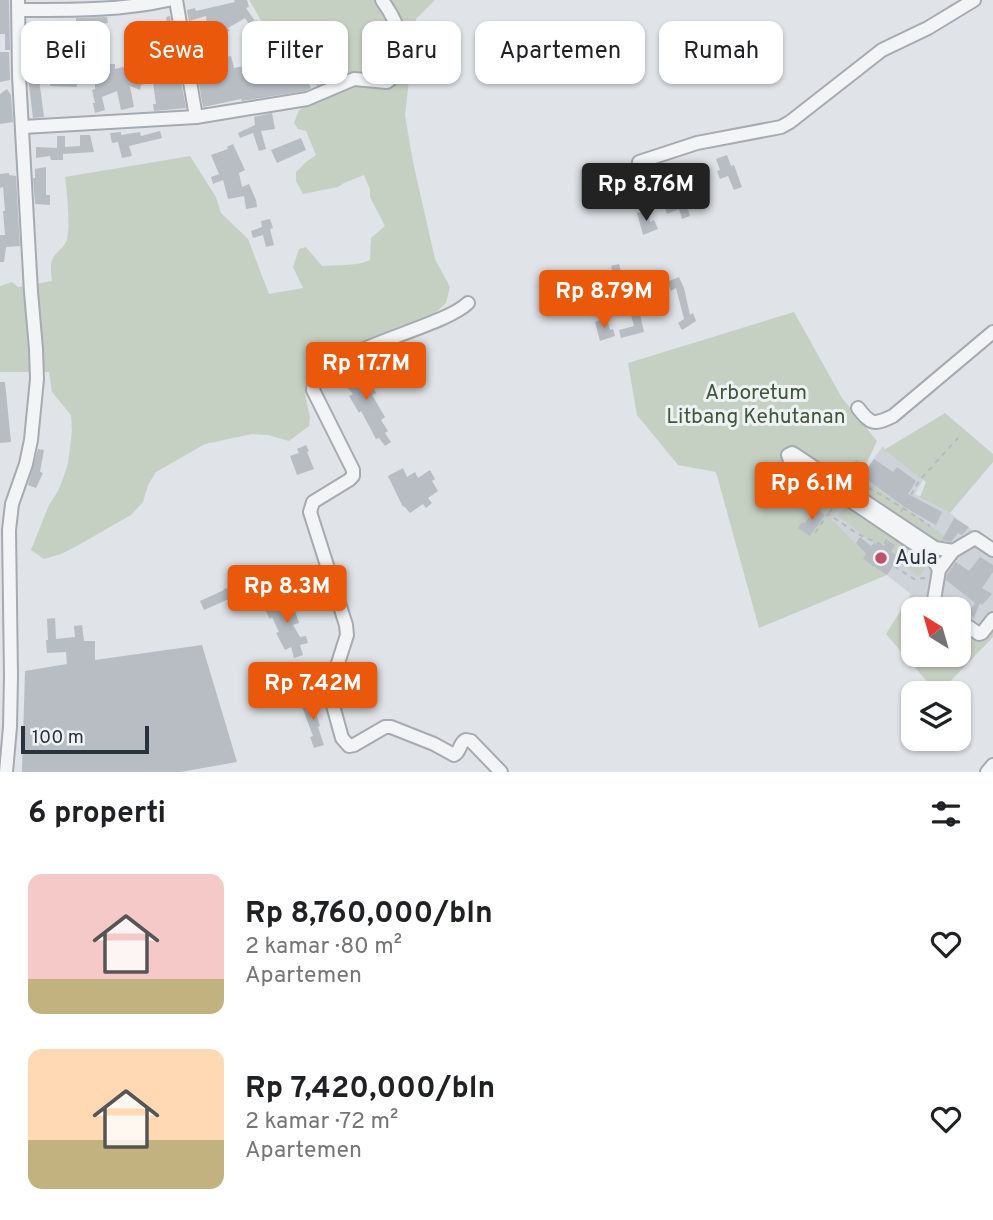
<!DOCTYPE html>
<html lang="id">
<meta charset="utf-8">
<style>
body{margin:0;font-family:Overpass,sans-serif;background:#f2f2f2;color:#202124;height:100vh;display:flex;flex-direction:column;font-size:26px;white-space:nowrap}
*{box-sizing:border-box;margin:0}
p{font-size:23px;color:#757577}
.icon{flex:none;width:38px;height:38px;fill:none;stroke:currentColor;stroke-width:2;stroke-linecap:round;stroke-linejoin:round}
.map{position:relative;height:772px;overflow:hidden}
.drawer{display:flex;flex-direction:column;background:#fff;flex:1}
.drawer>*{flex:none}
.banner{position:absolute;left:21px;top:21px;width:952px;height:63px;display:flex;gap:14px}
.needle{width:46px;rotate:323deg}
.fabs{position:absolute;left:901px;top:597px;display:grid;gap:14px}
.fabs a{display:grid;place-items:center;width:70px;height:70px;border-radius:14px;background:#fff;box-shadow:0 2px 5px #0004;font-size:35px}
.scale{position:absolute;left:21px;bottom:18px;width:128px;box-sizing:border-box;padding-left:7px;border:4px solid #2a323d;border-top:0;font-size:19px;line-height:24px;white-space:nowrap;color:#2a323d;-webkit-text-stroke:5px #eff2f5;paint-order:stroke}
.price{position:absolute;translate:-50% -60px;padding:0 16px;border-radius:7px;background:#ea580c;color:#fff;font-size:23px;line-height:46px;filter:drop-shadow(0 2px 4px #0008)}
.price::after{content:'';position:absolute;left:50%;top:42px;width:21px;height:16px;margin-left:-10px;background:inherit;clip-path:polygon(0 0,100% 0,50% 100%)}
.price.on{background:#222;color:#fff}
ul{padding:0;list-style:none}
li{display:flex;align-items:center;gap:21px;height:175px;padding:0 28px}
li span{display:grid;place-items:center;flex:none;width:196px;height:140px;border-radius:14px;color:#555}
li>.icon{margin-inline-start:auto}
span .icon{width:84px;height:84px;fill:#fffc;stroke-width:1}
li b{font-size:30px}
h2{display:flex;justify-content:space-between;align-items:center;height:84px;padding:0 28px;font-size:30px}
.pill{padding:0 24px;border-radius:14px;background:#fff;box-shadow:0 2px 5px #0004;font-size:24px;line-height:63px}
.pill.on{background:#ea580c;color:#fff}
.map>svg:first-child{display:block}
.built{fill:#ced2d9}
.green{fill:#c6d0c2}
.building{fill:#b7bdc3}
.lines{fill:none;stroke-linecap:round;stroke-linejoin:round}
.minor-casing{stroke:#a6aab1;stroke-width:16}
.path{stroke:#b6babe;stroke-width:2;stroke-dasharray:5 5;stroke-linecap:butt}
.minor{stroke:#f2f4f6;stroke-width:12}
.poi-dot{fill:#bf5169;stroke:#eff2f5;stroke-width:2.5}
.labels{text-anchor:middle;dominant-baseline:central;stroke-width:6;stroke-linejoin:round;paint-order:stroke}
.park-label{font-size:21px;fill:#415739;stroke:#eff2f5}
.poi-label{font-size:21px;fill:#2a323d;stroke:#eff2f5;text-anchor:start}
</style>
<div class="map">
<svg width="993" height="772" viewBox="0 0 993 772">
<rect width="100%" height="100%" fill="#e0e3e7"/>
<!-- built -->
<polygon class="built" points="798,446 859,479 883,446 887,453 924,478 915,494 950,513 993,547 993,616 976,633 959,623 959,609 936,609 911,594 887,575 831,518"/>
<!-- green -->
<g class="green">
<path d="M249 0H435L416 19 405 115 413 162 435 259 450 287 446 303 434 314 393 330 323 364 305 394 310 418 309 426 289 441 268 435 252 434 205 444 156 472 148 485 143 502 131 515 75 547 61 554 44 559 31 550 49 505 58 491 64 476 68 463 72 431 71 415 52 392 49 372H0V286L12 282 18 287 52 281C51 272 49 262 55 255 59 250 63 248 66 242 71 230 67 191 65 177L190 156 216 197 221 213 248 239 269 294 303 288 293 267 299 249 306 247 322 266C336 265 359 266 370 260L371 238 385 226 370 197V189L364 175 344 183 338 187 303 194 296 181V172L306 162 316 155 306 131 298 129 294 123 299 110 321 98 303 49 279 53C267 35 261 18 249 0Z"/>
<polygon points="794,312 842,398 877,441 859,479 831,518 887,575 759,628 716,472 678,465 637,415 628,363"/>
<polygon points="945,413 993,454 993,462 950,513 920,497 926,482 884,450"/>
<polygon points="865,480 946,537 919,577 838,516"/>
<polygon points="911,594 935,609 914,609 914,654 959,654 959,623 982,637 993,617 993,637 939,693 937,693 886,634"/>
</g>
<!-- building -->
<g class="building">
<polygon points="0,0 9,0 10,50 5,50 5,34 0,34"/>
<polygon points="234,0 247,0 249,7 246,8 255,21 257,20 260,33 252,34 251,27 245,18 228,28 230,31 208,34 206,16 189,21 187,10 195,8 196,11 235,2"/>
<polygon points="170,16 178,66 172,68 176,82 181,81 186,108 154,111 153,104 156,104 153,82 141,85 140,90 130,86 134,107 121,110 117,91 102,97 105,110 95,113 93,103 95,103 92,90 95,89 95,64 115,64 115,69 131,65 130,63 155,55 155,35 148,35 147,26 167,23 166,17"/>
<polygon points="107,17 108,23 87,25 86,38 90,39 88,51 78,50 83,28 76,28 76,18"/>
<polygon points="35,27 49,29 51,43 50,54 72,53 71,66 76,67 77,87 50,86 51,79 57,79 57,64 37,63 44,117 33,118 28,77 28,59 29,58 29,40 34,40"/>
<polygon points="196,37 200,52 211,48 214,59 231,56 234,68 254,64 255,68 271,64 272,69 297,57 308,77 306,78 311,88 305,91 242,101 241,99 203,107 191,38"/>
<polygon points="0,52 9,52 10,80 0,82"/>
<polygon points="7,89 11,95 13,122 0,124 0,94"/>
<polygon points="272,113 275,129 261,131 266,149 259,151 253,133 240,138 238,133 255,125 254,117"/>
<polygon points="160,131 162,138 129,146 132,156 122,158 118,142 112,143 110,133 121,132 121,135 140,132 141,136"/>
<polygon points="80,135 90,135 94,152 63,154 63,160 51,160 50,156 36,158 36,147 57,148 57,136 65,136 65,147 80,146"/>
<polygon points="301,138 306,150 277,163 271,150"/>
<polygon points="233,144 245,170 239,173 242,187 249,184 256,200 257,207 246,209 244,196 228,199 223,180 213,184 211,177 219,174 211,155 228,149 227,147"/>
<polygon points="727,155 731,166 734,165 742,187 734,190 728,176 720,179 717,171 720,170 716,159"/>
<polygon points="46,167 46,195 50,195 50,205 35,204 33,178 35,178 35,169"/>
<polygon points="9,173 9,175 16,176 20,246 6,247 4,262 0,262 0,235 5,235 3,211 5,211 3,187 0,188 0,174"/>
<polygon points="673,181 688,209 690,216 682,219 679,209 667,214 664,206 675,202 670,183"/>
<polygon points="648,211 650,222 654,220 658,229 643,235 637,213"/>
<polygon points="270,219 273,228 270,229 274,245 266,247 263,235 253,238 251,231 262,227 261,221"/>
<polygon points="619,264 624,283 643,274 647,282 645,282 650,303 638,306 644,332 621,338 619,330 634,326 630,311 619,315 608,287 616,285 611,266"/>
<polygon points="679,277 684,288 690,315 693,313 696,321 682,330 678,323 684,319 676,288 671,291 667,282"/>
<polygon points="607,318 610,330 613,329 615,336 600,341 595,322"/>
<polygon points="410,343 415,351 399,360 412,377 406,381 400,371 397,373 388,349 390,348 393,352"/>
<polygon points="355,363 360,374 364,372 368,378 376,393 372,395 385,417 381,420 388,431 385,433 391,442 385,446 379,438 376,439 361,411 359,413 349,396 353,394 345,385 347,383 342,375 347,372 345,368"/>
<polygon points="0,382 5,382 11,442 0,443"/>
<polygon points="306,445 309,451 307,452 314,469 297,475 290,456 299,453 297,449"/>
<polygon points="38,449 44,450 40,472 43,473 36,488 28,485"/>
<polygon points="874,459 893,472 897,467 916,481 908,494 942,512 936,525 906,508 851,468 856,460 869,467"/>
<polygon points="403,468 407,477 415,472 418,478 430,470 435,479 432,481 438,491 428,498 432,503 426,508 423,504 410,513 404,506 403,507 388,476"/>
<polygon points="816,508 825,515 810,536 798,528 802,522 805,523"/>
<polygon points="954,518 969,527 962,535 958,533 951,542 942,540"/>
<polygon points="860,537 871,546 874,543 884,546 889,541 895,545 891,552 899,557 887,575 863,559 866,554 856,543"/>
<polygon points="980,557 993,565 993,572 982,588 992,594 982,605 980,603 974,618 968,613 975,603 946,580 947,574 956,562 969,571"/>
<polygon points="230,588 231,598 204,610 200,601 224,590 223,589"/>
<polygon points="292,591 294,598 286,600 295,611 299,623 293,625 300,637 306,636 308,643 300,645 303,655 294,658 291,647 285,650 276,633 279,632 272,617 270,619 265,610 274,605 273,604 284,599 282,593"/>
<polygon points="55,618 56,639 75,637 74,626 82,625 84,641 95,641 95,660 202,645 237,762 180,772 22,772 25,671 67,664 66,652 47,653 46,640 48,640 47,619"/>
<polygon points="311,698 320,726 318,727 324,745 314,748 310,737 313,736 300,701"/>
</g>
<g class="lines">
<!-- minor casing -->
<g class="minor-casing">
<g id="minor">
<polyline points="176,0 196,117"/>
<path d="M19 10C68 10 119 11 168 0"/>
<path d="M23 127 196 117 307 99 354 79 387 82C416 61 399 24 382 0"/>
<polyline points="639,162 697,143 781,127 790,122 882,50 928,28 974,0"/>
<path d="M468 303C440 330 316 351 313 390L353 470V476L349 480 313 502 310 512 346 625 347 635 329 691 342 738 349 746 354 745 385 727H391L434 744 454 755C461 752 459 742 466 740L471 741 501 772"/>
<path d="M858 408C871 425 874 425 893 416L993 332"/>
<polyline points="939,570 931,555 790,460 788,455 792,453 794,454 935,548 953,551"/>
<polyline points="944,609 934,600 939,570 953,551 975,538 993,550"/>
<polyline points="959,620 979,634 982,633 993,619"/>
<polyline points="6,772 10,727 11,676 9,530 12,504 26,464 31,440 37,379 36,349 31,292 19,76 18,0"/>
<polyline points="987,772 993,765"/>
</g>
</g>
<!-- path -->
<g class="path">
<polyline points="860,486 862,484 903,508 930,526"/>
<polyline points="901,512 919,481 958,438"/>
<polyline points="829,513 836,503"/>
<polyline points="815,533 828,514 858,534 884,546 887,539"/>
<polyline points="894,566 914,579 924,578 927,580"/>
</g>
<!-- minor -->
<use href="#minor" class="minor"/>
</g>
<!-- markers -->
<circle class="poi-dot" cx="881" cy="558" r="7"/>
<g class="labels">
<!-- park labels -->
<g class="park-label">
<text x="756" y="393">Arboretum<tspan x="756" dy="24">Litbang Kehutanan</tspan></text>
</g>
<!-- poi labels -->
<g class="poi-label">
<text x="895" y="558">Aula</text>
</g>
</g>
</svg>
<div class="fabs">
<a><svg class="needle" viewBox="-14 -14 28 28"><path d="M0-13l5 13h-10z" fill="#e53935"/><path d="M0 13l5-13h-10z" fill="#757577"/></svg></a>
<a><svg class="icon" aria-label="layers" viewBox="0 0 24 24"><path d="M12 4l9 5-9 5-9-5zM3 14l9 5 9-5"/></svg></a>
</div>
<div class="scale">100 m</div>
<b class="price on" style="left:646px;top:223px">Rp 8.76M</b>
<b class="price" style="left:604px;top:330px">Rp 8.79M</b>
<b class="price" style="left:366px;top:402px">Rp 17.7M</b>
<b class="price" style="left:812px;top:522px">Rp 6.1M</b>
<b class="price" style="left:287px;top:625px">Rp 8.3M</b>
<b class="price" style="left:313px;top:722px">Rp 7.42M</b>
<div class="banner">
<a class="pill">Beli</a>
<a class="pill on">Sewa</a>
<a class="pill">Filter</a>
<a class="pill">Baru</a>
<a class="pill">Apartemen</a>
<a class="pill">Rumah</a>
</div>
</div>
<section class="drawer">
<h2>6 properti<svg class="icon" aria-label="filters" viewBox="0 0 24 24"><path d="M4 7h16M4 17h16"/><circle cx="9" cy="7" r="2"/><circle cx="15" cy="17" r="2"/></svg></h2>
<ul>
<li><span style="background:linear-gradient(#f6c9c9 75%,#c2b280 0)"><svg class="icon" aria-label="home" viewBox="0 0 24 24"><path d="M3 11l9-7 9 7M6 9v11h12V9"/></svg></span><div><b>Rp 8,760,000/bln</b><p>2 kamar · 80 m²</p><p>Apartemen</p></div><svg class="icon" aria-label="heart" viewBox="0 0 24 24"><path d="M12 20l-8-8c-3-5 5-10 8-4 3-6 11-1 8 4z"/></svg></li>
<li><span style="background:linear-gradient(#ffd9b3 65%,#c2b280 0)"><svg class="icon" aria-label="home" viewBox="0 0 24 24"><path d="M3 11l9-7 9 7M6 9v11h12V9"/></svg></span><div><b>Rp 7,420,000/bln</b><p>2 kamar · 72 m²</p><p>Apartemen</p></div><svg class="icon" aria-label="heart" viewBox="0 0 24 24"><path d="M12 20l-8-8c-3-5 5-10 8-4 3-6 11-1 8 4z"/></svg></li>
</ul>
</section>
